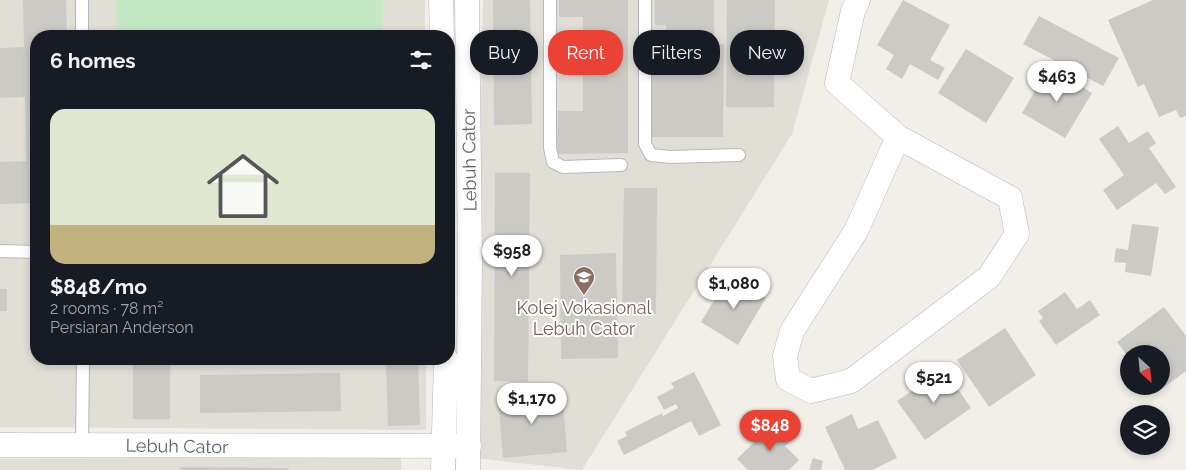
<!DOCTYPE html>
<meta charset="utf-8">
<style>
body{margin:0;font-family:Raleway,sans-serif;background:#20242c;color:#f1f3f6;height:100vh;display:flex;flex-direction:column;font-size:19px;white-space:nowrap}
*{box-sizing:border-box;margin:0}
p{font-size:16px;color:#9ea1a6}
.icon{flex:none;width:28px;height:28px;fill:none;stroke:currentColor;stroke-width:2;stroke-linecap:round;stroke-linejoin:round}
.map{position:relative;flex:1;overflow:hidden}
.side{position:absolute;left:30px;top:30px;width:425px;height:335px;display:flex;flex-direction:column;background:#171b24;border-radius:20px;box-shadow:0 2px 8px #0003}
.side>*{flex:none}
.hud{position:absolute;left:470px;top:30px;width:475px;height:45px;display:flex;gap:10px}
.needle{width:32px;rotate:153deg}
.controls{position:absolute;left:1120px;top:345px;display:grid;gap:10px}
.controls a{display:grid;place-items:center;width:50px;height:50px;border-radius:50%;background:#171b24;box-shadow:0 2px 8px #0003;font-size:25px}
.price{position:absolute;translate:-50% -42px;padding:0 11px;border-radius:18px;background:#fff;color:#222;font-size:16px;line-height:32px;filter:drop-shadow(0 1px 2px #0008)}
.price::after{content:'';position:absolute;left:50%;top:30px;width:15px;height:11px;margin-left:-8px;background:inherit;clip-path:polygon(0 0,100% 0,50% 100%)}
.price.on{background:#ea4335;color:#fff}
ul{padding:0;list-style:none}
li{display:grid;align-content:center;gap:10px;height:265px;padding:0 20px}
li span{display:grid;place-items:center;height:155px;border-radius:15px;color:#555}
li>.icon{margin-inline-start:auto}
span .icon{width:90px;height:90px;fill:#fffc;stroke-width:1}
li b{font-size:21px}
h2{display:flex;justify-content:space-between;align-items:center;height:60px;padding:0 20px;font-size:21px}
.chip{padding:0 18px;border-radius:20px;background:#171b24;box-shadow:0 2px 8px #0003;font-size:18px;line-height:45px}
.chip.on{background:#ea4335;color:#fff}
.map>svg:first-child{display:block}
.education{fill:#e1ded6}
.green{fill:#c5e8c5}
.building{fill:#cccac5}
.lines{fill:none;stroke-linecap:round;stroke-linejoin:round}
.lane-casing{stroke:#b5b8bc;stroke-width:14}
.street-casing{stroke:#b5b8bc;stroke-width:25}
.lane{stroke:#fff;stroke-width:12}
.street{stroke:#fff;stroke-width:24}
.labels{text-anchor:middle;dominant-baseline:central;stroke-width:4;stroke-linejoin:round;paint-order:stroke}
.street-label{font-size:18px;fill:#5f6368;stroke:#fff}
.education-label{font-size:18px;fill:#785e54;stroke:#fff}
</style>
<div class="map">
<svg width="1186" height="470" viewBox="0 0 1186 470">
<rect width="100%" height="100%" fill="#f1efe8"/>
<!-- education -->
<g class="education">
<polygon points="0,0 425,0 425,36 36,36 36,359 426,359 426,430 0,427"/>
<polygon points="483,0 829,0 792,134 582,470 475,458"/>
<polygon points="401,457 401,470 0,470 0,459"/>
</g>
<!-- green -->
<polygon class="green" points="116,0 383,0 382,36 117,36"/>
<!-- building -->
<g class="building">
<polygon points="23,0 66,0 67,36 36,36 36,203 0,204 0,162 26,161 25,97 0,98 0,48 24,47"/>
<polygon points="493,0 530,0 532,124 494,125"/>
<polygon points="559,0 628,0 628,153 557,154 558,111 583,111 583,17 559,17"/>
<polygon points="655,0 714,0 714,37 666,37 666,25 655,25"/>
<polygon points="727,0 775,0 774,107 726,107"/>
<polygon points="903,0 950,25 930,60 945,68 938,80 910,64 902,79 886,69 894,55 877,45"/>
<polygon points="1153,0 1186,0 1186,116 1180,118 1176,110 1159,117 1144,84 1138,87 1108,20"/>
<polygon points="1039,16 1119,58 1103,86 1023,44"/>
<polygon points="652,44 724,44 723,137 652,137"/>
<polygon points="966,49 1014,78 986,123 938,93"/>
<polygon points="1049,67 1092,93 1065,138 1022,113"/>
<polygon points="1118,126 1129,143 1148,131 1156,143 1149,148 1176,187 1165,194 1156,183 1117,210 1103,190 1124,175 1099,139"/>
<polygon points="495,173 530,173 528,382 494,381"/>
<polygon points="624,188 657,188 656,314 622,314"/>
<polygon points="1132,224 1159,227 1151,276 1125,272 1126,263 1114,262 1116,248 1128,250"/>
<polygon points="616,253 618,358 561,359 560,255"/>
<polygon points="729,276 766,298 738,345 701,322"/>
<rect x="0" y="289" width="7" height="22"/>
<polygon points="1065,292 1077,309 1090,300 1100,315 1056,345 1039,321 1043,318 1038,311"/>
<polygon points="1164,307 1186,336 1186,371 1155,394 1150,386 1161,386 1161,354 1129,354 1129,358 1117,342"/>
<polygon points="1005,328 1036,375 989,407 957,360"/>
<rect x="133" y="359" width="37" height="60"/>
<polygon points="386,359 418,359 420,425 388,426"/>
<polygon points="944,369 971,408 925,440 897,401"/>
<polygon points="694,372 721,425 699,436 691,421 624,455 617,441 627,436 625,432 662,413 663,416 678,408 676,404 664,410 657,397 674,388 671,383"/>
<polygon points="340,373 341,411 200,413 200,375"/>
<polygon points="562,392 567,452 503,458 498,398"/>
<polygon points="852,414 858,429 878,420 897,458 872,470 845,470 825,427"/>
<polygon points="775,422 792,439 785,446 799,460 789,470 748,470 737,459"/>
<polygon points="813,458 823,461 821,470 809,470"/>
<polygon points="180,467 289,468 288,470 180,470"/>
</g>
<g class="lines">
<!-- lane casing -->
<g class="lane-casing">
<g id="lane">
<polyline points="82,0 82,36"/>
<polyline points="550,0 550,148 553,162 563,167 621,165"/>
<polyline points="645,0 645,144 651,155 670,157 739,155"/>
<polyline points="0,251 36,252"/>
<polyline points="82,444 83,359"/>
</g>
</g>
<!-- street casing -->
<g class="street-casing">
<g id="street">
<polyline points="441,0 442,36"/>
<polyline points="467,0 470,260 468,470"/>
<polyline points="858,0 853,11 837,83 898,137 1010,198 1017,234 989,277 851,381 811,391 788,379 785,356 792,331 856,231 898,137"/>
<polyline points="0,445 469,446"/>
<polyline points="443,470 446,359"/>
</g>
</g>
<!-- lane -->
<use href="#lane" class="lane"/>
<!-- street -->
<use href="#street" class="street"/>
</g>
<!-- icons -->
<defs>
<g id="school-pin" transform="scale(1.125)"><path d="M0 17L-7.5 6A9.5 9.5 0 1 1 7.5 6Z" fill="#8d6e63" stroke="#fff"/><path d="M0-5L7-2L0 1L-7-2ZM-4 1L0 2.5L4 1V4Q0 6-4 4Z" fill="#fff"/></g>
</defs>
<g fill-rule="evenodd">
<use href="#school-pin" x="584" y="277"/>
</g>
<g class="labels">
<!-- street labels -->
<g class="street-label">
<text transform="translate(469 160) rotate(-91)">Lebuh Cator</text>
<text transform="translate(177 446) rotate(1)">Lebuh Cator</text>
</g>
<!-- education labels -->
<g class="education-label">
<text x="584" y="307">Kolej Vokasional<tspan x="584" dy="21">Lebuh Cator</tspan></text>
</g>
</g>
</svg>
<div class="controls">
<a><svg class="needle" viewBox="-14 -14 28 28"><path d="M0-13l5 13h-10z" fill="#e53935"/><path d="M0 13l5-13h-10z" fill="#9ea1a6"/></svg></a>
<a><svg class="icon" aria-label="layers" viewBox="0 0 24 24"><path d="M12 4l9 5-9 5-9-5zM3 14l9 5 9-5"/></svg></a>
</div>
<b class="price" style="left:1057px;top:103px">$463</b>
<b class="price" style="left:512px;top:277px">$958</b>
<b class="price" style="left:734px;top:310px">$1,080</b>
<b class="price" style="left:934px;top:404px">$521</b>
<b class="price" style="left:532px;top:425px">$1,170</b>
<b class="price on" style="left:770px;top:452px">$848</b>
<div class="hud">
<a class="chip">Buy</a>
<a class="chip on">Rent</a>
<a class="chip">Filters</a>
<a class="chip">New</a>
</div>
<section class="side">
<h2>6 homes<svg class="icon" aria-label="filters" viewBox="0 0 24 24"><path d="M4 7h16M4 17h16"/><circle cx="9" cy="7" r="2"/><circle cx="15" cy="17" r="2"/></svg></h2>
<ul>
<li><span style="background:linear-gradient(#dfe7d0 75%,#c2b280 0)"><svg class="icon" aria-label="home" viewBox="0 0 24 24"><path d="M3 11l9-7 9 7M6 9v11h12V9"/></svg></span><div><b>$848/mo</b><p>2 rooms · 78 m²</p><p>Persiaran Anderson</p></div></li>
</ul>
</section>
</div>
